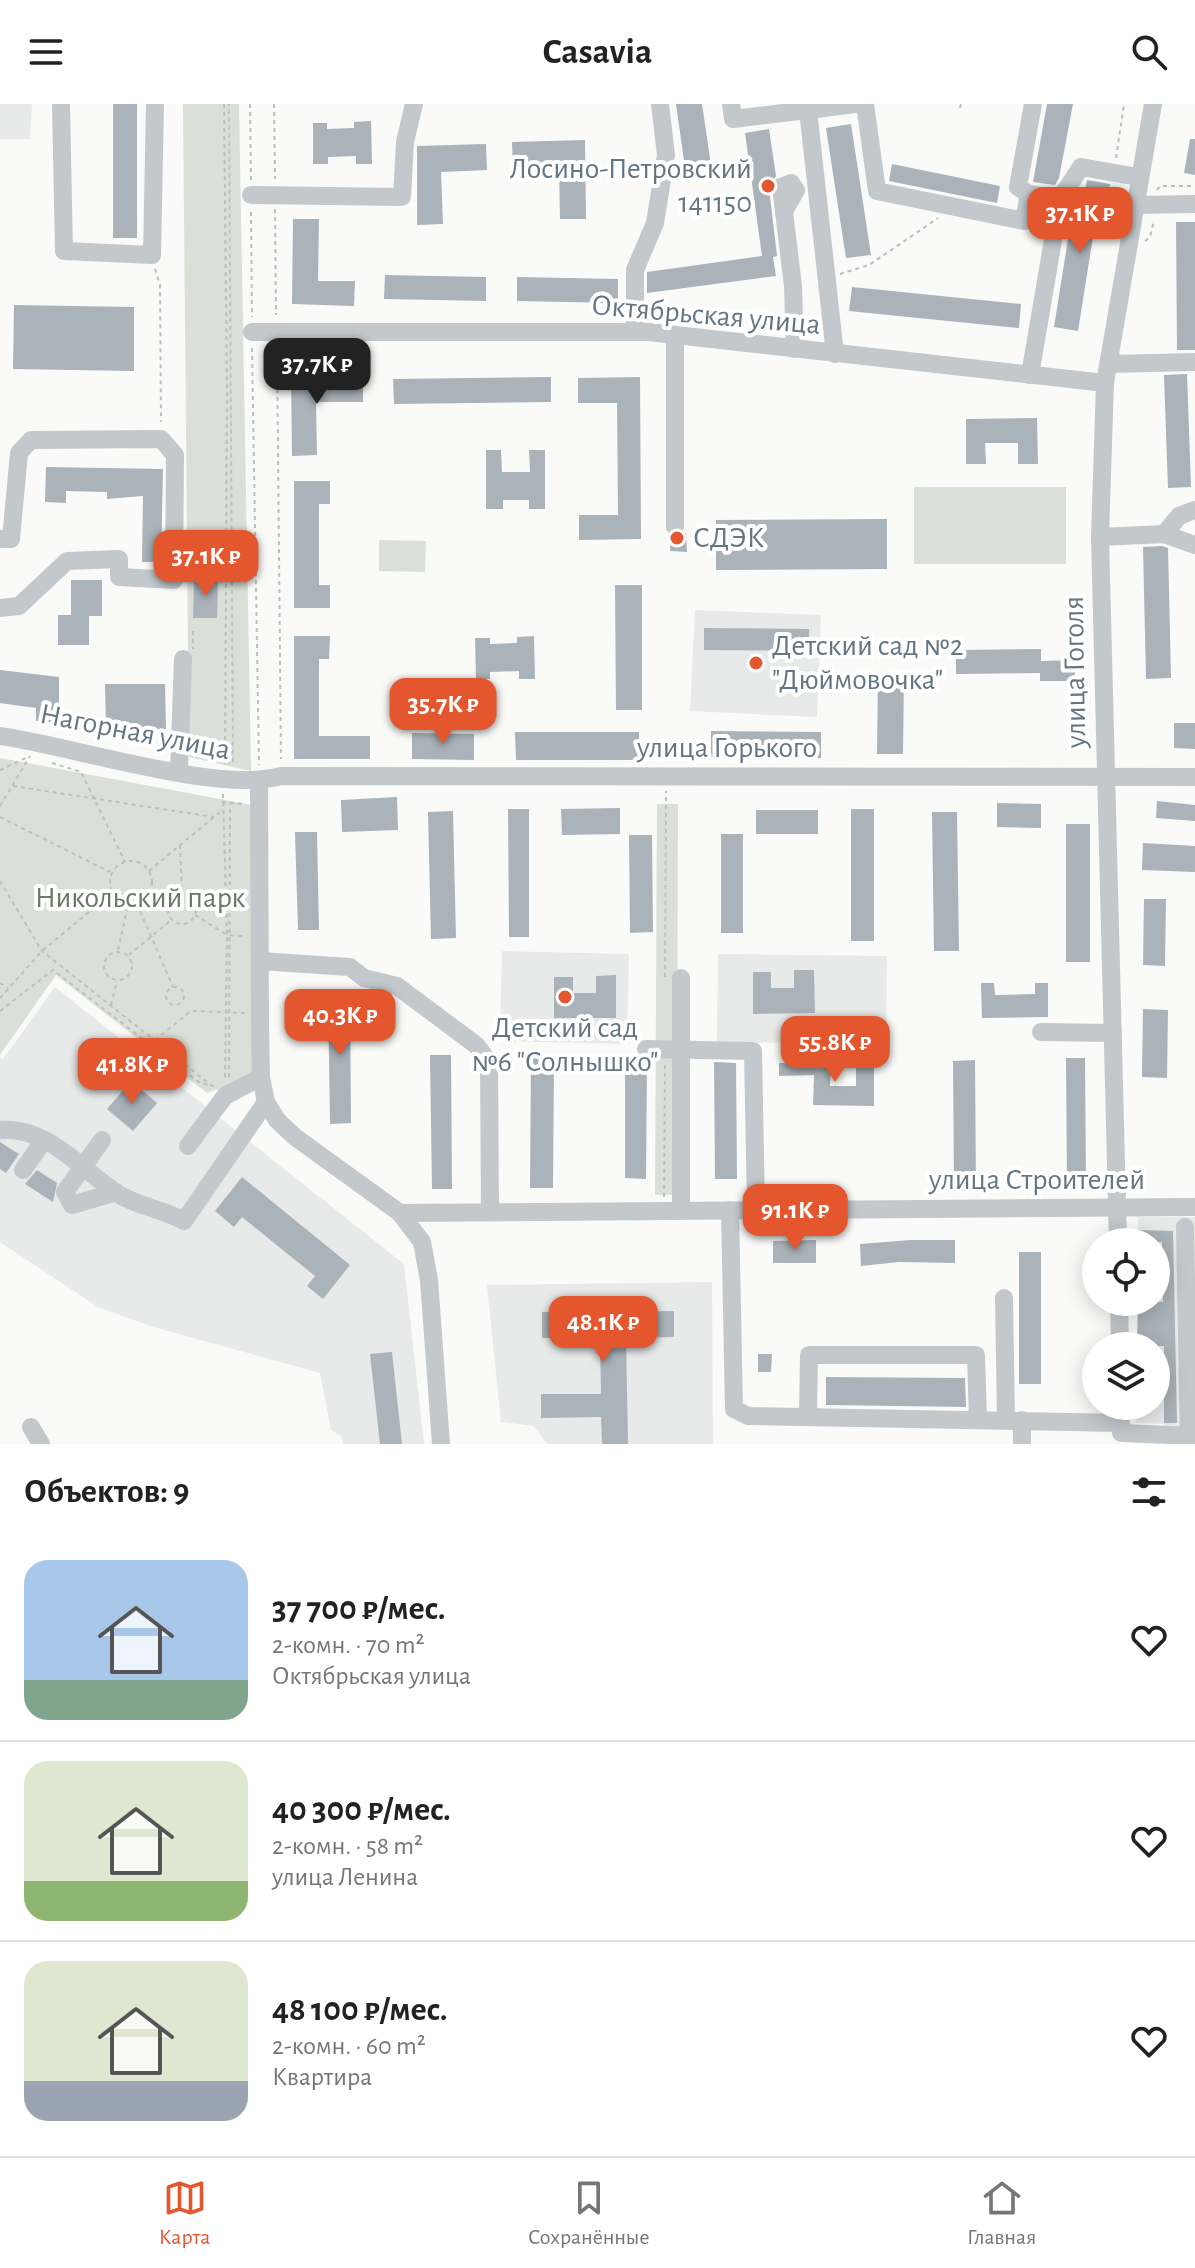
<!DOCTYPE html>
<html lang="ru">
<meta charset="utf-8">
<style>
body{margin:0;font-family:"Alegreya Sans",sans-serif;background:#f2f2f2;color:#222;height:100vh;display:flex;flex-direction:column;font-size:30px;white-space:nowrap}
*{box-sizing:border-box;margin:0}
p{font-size:26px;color:#767676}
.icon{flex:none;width:44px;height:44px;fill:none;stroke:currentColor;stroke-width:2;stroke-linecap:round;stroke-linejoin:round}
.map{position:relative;height:1340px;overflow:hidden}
.details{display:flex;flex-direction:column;background:#fff;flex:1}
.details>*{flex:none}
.fabs{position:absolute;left:1082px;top:1124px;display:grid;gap:16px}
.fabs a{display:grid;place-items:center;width:88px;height:88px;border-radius:50%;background:#fff;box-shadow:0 4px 20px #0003;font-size:40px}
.price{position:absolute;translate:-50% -68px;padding:0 18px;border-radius:16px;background:#e4572e;color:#fff;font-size:26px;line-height:52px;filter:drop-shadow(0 2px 4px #0008)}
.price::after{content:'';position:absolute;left:50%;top:48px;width:24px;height:18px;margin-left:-12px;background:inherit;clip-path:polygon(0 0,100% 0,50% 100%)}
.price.active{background:#222;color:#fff}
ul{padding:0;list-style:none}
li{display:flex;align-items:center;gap:24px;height:200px;padding:0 24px}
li+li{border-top:2px solid #e0e0e0}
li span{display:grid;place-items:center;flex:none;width:224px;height:160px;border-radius:24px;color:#555}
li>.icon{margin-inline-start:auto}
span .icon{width:96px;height:96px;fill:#fffc;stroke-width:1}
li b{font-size:34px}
h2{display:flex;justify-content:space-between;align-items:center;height:96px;padding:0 24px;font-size:34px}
header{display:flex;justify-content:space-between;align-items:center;height:104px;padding:0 24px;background:#fff;font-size:36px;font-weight:700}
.tabs{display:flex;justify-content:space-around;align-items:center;height:112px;border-top:2px solid #e0e0e0;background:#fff;font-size:22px;color:#767676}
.tabs a{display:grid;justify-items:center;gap:4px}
.tabs .active{color:#e4572e}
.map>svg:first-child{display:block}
.built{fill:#e8e9e9}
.green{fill:#dadfd7}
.building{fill:#aab3b9}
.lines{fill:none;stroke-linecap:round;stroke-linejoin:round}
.path{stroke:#bbbfc2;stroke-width:2;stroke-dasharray:4 4;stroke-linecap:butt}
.minor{stroke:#c3c8cc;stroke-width:18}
.poi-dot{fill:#e4572e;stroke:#fff;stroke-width:3}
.labels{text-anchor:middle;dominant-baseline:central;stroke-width:8;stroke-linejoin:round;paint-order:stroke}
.poi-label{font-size:30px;fill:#657683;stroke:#fff;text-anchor:start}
.street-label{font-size:30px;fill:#657683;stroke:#fff}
.park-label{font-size:30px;fill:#687a64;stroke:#fff}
</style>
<header><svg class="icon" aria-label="menu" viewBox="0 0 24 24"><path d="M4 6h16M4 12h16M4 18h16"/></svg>Casavia<svg class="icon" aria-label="search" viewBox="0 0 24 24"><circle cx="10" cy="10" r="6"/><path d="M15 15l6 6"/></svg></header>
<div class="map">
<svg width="1195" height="1340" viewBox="0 0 1195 1340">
<rect width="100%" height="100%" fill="#fafaf8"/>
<!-- built -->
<g class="built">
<polygon points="0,0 32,0 30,35 0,35"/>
<polygon points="695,506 821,511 817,613 690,607"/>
<polygon points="502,847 629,850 627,940 500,937"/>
<polygon points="718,850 887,852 886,940 717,938"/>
<polygon points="55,883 404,1160 424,1340 343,1340 341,1332 331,1326 320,1269 150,1222 98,1203 0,1138 0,954 3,955"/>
<polygon points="1138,1113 1195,1113 1195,1340 1166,1340 1164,1320 1136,1319 1136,1302 1156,1302 1156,1242 1137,1242 1138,1198 1156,1198 1156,1138 1138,1138"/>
<polygon points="712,1178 713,1340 547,1340 534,1322 501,1318 487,1181"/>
</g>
<!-- green -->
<g class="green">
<polygon points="183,0 239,0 251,667 189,653"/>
<rect x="914" y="383" width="152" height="77"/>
<polygon points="379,436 426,437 425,468 379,467"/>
<polygon points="0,654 252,701 257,972 207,989 56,871 0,951"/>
<polygon points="657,700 678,700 677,1091 655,1091"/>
</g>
<!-- building -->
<g class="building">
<rect x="113" y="0" width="24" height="134"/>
<polygon points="676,0 702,0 711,61 685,64"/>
<polygon points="1047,0 1073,0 1059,74 1055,81 1033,78"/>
<polygon points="371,17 372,60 356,60 356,52 328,53 328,60 313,60 313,19 327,19 327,25 354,24 354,18"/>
<polygon points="851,20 871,151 846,154 826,24"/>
<polygon points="769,25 776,72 769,84 777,152 773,153 776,172 647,189 647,168 762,152 745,29"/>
<polygon points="1190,35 1195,35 1195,71 1184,69"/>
<polygon points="585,36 586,115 560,115 559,63 513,64 512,38"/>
<polygon points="486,40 487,66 441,68 443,120 417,121 417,42"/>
<polygon points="892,60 1000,82 997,99 889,77"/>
<polygon points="1087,76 1110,80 1104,115 1096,114 1078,227 1054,223 1072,110 1080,112"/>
<polygon points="293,115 319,115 318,177 355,177 354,202 292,200"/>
<polygon points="1176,118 1195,118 1195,246 1177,246"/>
<polygon points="385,171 486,173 486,197 384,195"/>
<polygon points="517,173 618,175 618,199 517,197"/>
<polygon points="852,183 1021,200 1019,224 849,207"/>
<polygon points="14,201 134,203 134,267 13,265"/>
<polygon points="1187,270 1191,383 1168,384 1164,271"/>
<polygon points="291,273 363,273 363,298 316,298 317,351 292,352"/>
<polygon points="551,273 551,298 394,300 393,275"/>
<polygon points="640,273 641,435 579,436 579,411 618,411 617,299 578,299 578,274"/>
<polygon points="1037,314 1038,360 1018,360 1018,339 985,339 986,360 966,360 966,315"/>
<polygon points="486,346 501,346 502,368 530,368 529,346 545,346 545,405 529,405 529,396 503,396 503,405 486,405"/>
<polygon points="46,363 163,365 161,458 142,458 143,392 107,395 107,388 66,387 66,399 45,398"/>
<polygon points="294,377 330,377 330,400 319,400 319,481 330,481 330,504 294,504"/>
<polygon points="887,415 887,465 716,466 716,416"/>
<polygon points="686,428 687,448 670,447 671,434 680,434"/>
<polygon points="1162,442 1168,444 1171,574 1146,575 1143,443"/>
<polygon points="194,475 218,475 217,514 193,514"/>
<polygon points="71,476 102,476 102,512 89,512 89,541 58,541 58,511 71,511"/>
<polygon points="615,481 642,481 642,606 616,606"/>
<polygon points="704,524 809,525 809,547 704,546"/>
<polygon points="294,532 330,532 329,555 319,555 319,632 370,632 370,655 294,655"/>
<polygon points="534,532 535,575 519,575 519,567 490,568 490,575 476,575 475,534 490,534 490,540 517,539 517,533"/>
<polygon points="1041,545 1041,557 1075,556 1075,577 1040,577 1040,569 956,570 956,546"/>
<polygon points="0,566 59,573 59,619 36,617 36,604 0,599"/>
<polygon points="878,571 904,571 903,650 877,650"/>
<polygon points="105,580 165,580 166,625 106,625"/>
<polygon points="1174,619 1195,619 1195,645 1174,644"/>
<polygon points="711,627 821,628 821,654 711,653"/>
<polygon points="515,628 639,628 639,656 516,656"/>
<polygon points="412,629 474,630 474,656 412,655"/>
<polygon points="397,693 398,726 342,728 341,696"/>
<polygon points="1157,697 1195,701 1195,717 1156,714"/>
<polygon points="997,699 1041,700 1041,724 997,723"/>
<polygon points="620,704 620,730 562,731 561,705"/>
<polygon points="508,705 529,705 529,833 509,833"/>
<rect x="851" y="705" width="23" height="132"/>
<rect x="756" y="706" width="62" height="24"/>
<polygon points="453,707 456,834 431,835 428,708"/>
<polygon points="932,708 957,708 959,847 934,847"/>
<rect x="1066" y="720" width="24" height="138"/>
<polygon points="295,728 317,728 319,826 298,826"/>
<rect x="721" y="730" width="22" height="99"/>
<polygon points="629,731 652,731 653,828 630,829"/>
<polygon points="1143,739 1195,742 1195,768 1142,766"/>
<polygon points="1144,795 1166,795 1165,862 1143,861"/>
<polygon points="794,866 814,866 815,909 753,910 753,868 771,868 771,884 794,884"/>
<polygon points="616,871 616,914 554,914 554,873 573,873 573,889 596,889 596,872"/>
<polygon points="981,879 994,879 995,891 1035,890 1035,879 1048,879 1048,913 982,914"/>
<polygon points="328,888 350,888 351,1019 330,1020"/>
<polygon points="1143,905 1168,906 1167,974 1142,973"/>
<polygon points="430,951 451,951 452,1085 432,1085"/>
<polygon points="531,952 554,952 553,1084 530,1084"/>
<polygon points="1066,954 1085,954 1086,1081 1067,1081"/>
<polygon points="975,956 976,1087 954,1087 953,957"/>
<polygon points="714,958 736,959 737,1075 715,1075"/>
<polygon points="779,959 831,959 830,982 856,982 856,959 874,959 874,1002 813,1001 814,971 779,972"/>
<polygon points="625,960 647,960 646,1075 625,1074"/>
<polygon points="131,977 157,999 133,1027 107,1005"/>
<polygon points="0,1038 19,1050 6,1069 0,1065"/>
<polygon points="37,1066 57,1079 53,1098 25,1080"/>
<polygon points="242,1073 350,1161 323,1195 307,1182 315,1172 242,1113 234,1123 215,1107"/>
<polygon points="1138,1126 1173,1127 1177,1319 1164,1319 1164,1242 1137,1242 1138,1198 1163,1198 1162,1138 1138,1138"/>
<polygon points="816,1136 816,1159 773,1159 773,1137"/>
<polygon points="911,1136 955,1136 955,1159 899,1158 861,1162 860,1140"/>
<rect x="1019" y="1148" width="22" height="132"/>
<polygon points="674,1207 674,1233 626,1234 628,1340 602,1340 601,1313 541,1314 541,1290 601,1290 600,1234 542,1234 542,1208"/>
<polygon points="392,1248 402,1340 380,1340 370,1250"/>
<polygon points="758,1250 772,1250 771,1268 758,1268"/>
<polygon points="826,1273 965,1274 966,1303 826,1301"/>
</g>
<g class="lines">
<!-- path -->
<g class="path">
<polyline points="224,0 227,286 225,660"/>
<polyline points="250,0 251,77"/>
<polyline points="274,0 275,75"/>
<polyline points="960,4 961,0"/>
<polyline points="1116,54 1124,0"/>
<polyline points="1111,84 1105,126 1113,132"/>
<polyline points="1157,86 1160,82 1195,82"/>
<polyline points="275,105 276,211"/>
<polyline points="251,108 252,213"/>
<polyline points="1145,137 1150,133 1154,116"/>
<polyline points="155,165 160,181 161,318"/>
<polyline points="840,170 869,161 938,114"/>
<polyline points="252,244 259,661"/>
<polyline points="277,245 281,655"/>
<polyline points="193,527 193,545"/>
<polyline points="195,651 233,659 229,0"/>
<polyline points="52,659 81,668 125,758"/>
<polyline points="0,666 28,653"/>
<polyline points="13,682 214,713"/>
<polyline points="223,690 227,831 243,832"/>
<polyline points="222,698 243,700"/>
<polyline points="0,702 30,652"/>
<polyline points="0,713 110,768"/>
<polyline points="180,741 182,790"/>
<circle cx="131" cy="778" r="21"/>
<polyline points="149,767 220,708"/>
<polyline points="0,777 42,847 212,982"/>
<polyline points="151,788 169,799"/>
<circle cx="182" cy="806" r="14"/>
<polyline points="137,800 173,883"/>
<polyline points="195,811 227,831 225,976"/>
<polyline points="118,846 128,801"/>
<circle cx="118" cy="862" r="14"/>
<polyline points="129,851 170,817"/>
<polyline points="665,873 666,687"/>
<polyline points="0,879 8,884"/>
<circle cx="175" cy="892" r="9"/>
<polyline points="0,894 42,847 113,788"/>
<polyline points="111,901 117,877"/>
<polyline points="0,907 53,866 200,979 214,982"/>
<polyline points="155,936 191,907 246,909"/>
<polyline points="229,973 230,700"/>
<polyline points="664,1093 665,959"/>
</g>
<!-- minor -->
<g class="minor">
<polyline points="61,0 64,147 152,151 155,0"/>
<polyline points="731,0 733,15 808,6"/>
<polyline points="865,0 877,87 1024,117 1029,90 1060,95 1081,63 1138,73"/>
<polyline points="1029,90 1018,83 1033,0"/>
<polyline points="251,91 402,93 405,38 414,0"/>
<polyline points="1134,101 1195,100"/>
<polyline points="784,108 796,86 791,79 781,83 793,182 795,245"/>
<polyline points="252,228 649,228 1105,279"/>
<polyline points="635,228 635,166 655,119 666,51 660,0"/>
<polyline points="675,231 675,423"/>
<polyline points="835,250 808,6 855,0"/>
<polyline points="1109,260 1195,258"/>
<polyline points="1030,271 1060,95"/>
<polyline points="1164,430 1179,412 1195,406"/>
<polyline points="1100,433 1164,430 1195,441"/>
<polyline points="0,435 11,435 19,349 31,336 161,335 175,351 174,476 119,473 119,455 67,457 19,502 0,504"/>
<path d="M0 632C72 642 218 690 281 672L1195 673"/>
<polyline points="179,667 183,555"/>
<polyline points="259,678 260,921 261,973 266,998 277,1016 295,1033 400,1109 422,1138 429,1176 441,1340"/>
<polyline points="260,857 350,863 364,874 397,882 476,941 489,958 490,1108"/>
<polyline points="1041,928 1113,929"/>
<polyline points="646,945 753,947 756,1105"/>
<path d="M0 1026C47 1021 83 1068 120 1091 140 1103 163 1105 184 1117L266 998"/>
<polyline points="102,1036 65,1088 72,1101 116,1088"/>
<polyline points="188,1042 225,992 261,973"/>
<polyline points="23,1066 44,1036"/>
<polyline points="681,1106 681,874"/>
<polyline points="730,1106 734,1305 748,1312 1121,1319"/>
<polyline points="400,1109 1195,1103"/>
<polyline points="1185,1123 1189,1340"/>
<polyline points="1118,1138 1100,433 1105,279 1153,0"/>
<polyline points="1004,1194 1006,1316"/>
<polyline points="1119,1198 1120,1242"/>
<polyline points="808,1313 809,1251 976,1251 978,1315"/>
<polyline points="1022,1316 1022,1340"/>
<polyline points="31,1323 41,1340"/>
<polyline points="1121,1329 1195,1332"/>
</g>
</g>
<!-- markers -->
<g class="poi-dot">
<circle cx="768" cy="82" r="8"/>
<circle cx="677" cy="434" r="8"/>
<circle cx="756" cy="559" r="8"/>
<circle cx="565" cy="893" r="8"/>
</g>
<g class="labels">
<!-- poi labels -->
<g class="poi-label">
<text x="752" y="65" text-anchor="end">Лосино-Петровский<tspan x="752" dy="34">141150</tspan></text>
<text x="693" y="434">СДЭК</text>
<text x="772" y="542">Детский сад №2<tspan x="772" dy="34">"Дюймовочка"</tspan></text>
<text x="565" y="924" text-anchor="middle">Детский сад<tspan x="565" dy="34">№6 "Солнышко"</tspan></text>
</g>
<!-- street labels -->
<g class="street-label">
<text transform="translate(706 211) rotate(5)">Октябрьская улица</text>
<text transform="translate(1075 568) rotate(-91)">улица Гоголя</text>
<text transform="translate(135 628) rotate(11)">Нагорная улица</text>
<text x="727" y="644">улица Горького</text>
<text x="1037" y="1076">улица Строителей</text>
</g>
<!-- park labels -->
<g class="park-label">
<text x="140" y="794">Никольский парк</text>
</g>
</g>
</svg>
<div class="fabs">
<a><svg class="icon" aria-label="locate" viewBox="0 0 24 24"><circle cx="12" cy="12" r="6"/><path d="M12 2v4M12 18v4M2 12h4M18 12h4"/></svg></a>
<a><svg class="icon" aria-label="layers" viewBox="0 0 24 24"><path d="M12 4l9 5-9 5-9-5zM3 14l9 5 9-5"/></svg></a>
</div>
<b class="price" style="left:1080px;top:151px">37.1K ₽</b>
<b class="price active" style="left:317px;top:302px">37.7K ₽</b>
<b class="price" style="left:206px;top:494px">37.1K ₽</b>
<b class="price" style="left:443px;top:642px">35.7K ₽</b>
<b class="price" style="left:340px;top:953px">40.3K ₽</b>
<b class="price" style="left:835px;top:980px">55.8K ₽</b>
<b class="price" style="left:132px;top:1002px">41.8K ₽</b>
<b class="price" style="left:795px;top:1148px">91.1K ₽</b>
<b class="price" style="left:603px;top:1260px">48.1K ₽</b>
</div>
<section class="details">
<h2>Объектов: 9<svg class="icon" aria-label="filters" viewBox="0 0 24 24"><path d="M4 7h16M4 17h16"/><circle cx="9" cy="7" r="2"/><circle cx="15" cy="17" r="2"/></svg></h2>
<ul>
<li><span style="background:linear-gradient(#a9c7e8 75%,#7fa58c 0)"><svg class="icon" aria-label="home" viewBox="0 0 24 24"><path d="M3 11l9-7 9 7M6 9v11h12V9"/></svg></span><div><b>37 700 ₽/мес.</b><p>2-комн. · 70 m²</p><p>Октябрьская улица</p></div><svg class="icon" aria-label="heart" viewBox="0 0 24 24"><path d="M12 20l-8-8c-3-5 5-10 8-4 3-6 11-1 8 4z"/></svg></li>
<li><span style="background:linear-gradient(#dfe7d0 75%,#8fb573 0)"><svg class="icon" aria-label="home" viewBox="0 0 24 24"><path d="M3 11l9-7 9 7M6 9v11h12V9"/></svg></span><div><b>40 300 ₽/мес.</b><p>2-комн. · 58 m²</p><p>улица Ленина</p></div><svg class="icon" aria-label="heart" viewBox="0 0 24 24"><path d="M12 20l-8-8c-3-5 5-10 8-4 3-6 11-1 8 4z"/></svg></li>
<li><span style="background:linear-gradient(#dfe7d0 75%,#9aa5b1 0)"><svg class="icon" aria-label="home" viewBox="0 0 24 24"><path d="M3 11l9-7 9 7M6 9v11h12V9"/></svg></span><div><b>48 100 ₽/мес.</b><p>2-комн. · 60 m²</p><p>Квартира</p></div><svg class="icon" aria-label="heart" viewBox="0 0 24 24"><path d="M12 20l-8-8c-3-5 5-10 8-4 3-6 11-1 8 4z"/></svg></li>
</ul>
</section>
<nav class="tabs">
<a class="active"><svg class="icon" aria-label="map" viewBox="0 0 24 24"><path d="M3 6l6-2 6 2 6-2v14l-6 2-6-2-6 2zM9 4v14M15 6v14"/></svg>Карта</a>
<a><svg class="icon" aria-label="saved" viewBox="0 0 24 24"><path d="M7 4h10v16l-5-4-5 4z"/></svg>Сохранённые</a>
<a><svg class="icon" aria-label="home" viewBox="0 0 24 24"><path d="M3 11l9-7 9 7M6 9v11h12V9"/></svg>Главная</a>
</nav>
